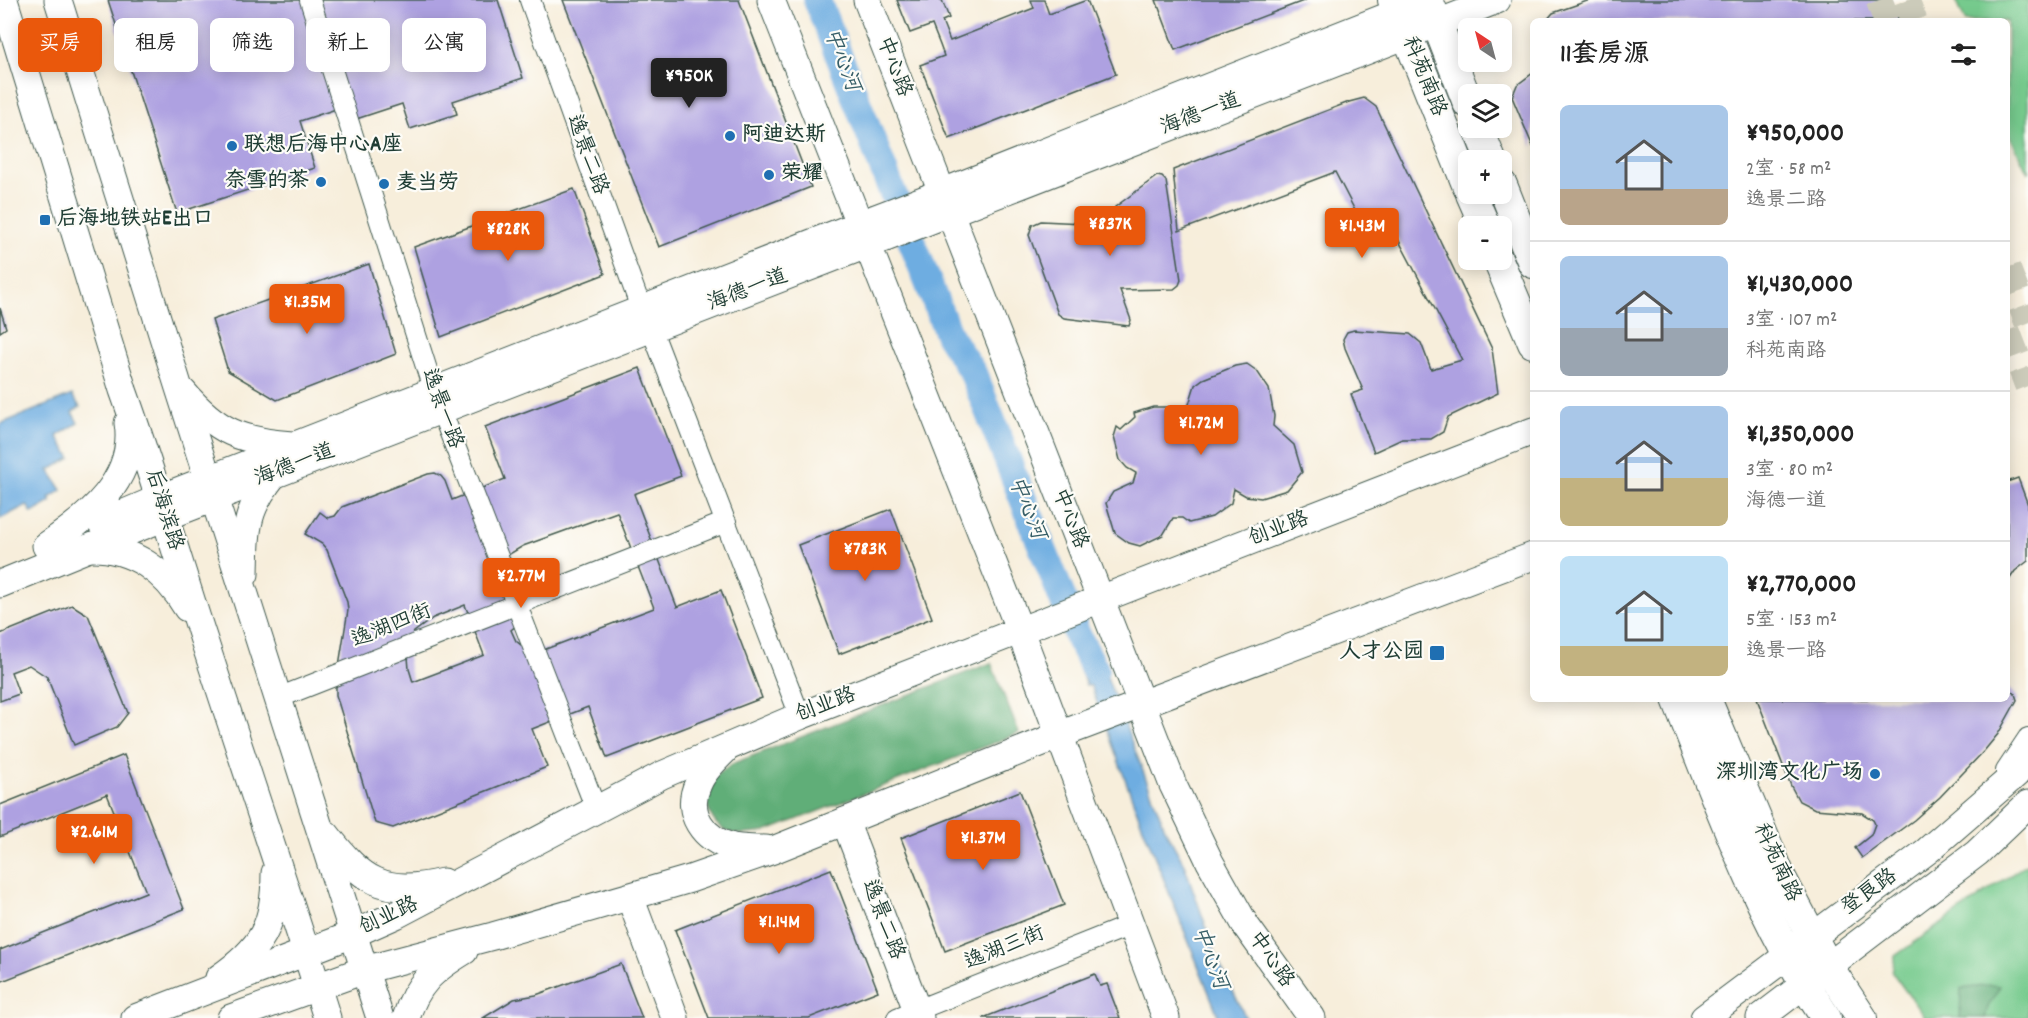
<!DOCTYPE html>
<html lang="zh">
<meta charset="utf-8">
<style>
body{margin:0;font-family:Dekko,"LXGW WenKai TC",sans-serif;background:#f2f2f2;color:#222;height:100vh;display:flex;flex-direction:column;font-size:22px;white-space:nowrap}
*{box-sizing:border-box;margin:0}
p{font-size:20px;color:#767676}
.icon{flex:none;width:33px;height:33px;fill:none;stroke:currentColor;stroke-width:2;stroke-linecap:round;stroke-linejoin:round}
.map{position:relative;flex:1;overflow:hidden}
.sheet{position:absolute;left:1530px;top:18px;width:480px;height:684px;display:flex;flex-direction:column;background:#fff;border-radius:9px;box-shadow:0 3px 15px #0003}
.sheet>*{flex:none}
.banner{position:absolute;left:18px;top:18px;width:570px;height:54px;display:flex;gap:12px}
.needle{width:39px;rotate:324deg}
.controls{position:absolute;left:1458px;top:18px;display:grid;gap:12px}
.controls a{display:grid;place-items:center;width:54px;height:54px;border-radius:9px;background:#fff;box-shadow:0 3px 15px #0003;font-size:30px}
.price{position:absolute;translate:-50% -51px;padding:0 14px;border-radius:6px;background:#ea580c;color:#fff;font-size:20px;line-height:39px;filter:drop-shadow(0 2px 3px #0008)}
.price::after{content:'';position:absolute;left:50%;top:36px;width:18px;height:14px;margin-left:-9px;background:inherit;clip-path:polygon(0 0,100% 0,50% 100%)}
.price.selected{background:#222;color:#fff}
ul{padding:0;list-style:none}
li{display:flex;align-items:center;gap:18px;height:150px;padding:0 30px}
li+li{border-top:2px solid #e0e0e0}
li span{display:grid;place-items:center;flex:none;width:168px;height:120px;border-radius:9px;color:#555}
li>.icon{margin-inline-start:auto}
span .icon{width:72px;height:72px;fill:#fffc;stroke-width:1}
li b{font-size:26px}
h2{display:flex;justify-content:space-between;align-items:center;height:72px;padding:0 30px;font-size:26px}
.tag{padding:0 21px;border-radius:9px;background:#fff;box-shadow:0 3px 15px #0003;font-size:21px;line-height:54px}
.tag.selected{background:#ea580c;color:#fff}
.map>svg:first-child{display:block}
.green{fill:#76ca8d;stroke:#4a8460;stroke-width:1.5}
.forest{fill:#60ae78;stroke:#407656;stroke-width:1.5}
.water{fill:#6eade1;stroke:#46758a;stroke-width:1.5}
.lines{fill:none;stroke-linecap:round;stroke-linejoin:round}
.river{stroke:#6eade1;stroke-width:28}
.building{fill:#aea1e1;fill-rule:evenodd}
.secondary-tunnel{stroke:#cccbba;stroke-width:27;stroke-dasharray:27 14;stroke-linecap:butt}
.street-casing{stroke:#3f584d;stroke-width:22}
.secondary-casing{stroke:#3f584d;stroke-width:29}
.primary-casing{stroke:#3f584d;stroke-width:32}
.street{stroke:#fff;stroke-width:20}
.secondary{stroke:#fff;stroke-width:27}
.primary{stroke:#fff;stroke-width:30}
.secondary-bridge-casing{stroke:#3f584d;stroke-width:29;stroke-linecap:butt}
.secondary-bridge{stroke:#fff;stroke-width:27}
.poi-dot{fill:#1f6fb2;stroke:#fdfcf7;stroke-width:2}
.labels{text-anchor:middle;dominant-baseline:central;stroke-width:4.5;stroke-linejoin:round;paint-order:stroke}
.street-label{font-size:21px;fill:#1f3d34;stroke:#fdfcf7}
.poi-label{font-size:21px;font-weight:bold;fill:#1f3d34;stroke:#fdfcf7;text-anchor:start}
.water-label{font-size:22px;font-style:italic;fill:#375f68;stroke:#fdfcf7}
</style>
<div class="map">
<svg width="2028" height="1018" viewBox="0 0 2028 1018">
<rect width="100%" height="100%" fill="#fdfcf7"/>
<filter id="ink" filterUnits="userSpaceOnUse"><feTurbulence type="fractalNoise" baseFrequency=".0167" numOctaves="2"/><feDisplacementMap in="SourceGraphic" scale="12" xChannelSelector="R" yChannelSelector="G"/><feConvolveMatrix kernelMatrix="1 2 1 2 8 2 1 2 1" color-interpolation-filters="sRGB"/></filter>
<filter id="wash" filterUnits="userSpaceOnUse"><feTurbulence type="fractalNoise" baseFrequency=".008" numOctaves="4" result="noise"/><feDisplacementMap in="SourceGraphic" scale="24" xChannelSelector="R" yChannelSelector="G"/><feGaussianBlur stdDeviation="1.35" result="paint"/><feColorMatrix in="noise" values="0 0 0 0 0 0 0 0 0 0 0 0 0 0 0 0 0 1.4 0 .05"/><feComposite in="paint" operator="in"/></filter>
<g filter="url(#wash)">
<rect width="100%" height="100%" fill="#f7eedb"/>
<!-- green -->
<g class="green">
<polygon points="1956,0 2028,0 2028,173 2007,130 2007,21 1965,21"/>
<polygon points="2028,863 2028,1018 1925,1018 1892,972 1895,956"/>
</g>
<!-- forest -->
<g class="forest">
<path d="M991 663 1019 733 765 832C756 833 745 835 736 834 710 831 698 796 715 776 720 771 728 767 734 763Z"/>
<polygon points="1990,985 2000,986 1988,1007 1985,1018 1960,1018 1961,989"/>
</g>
<!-- water -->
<g class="water">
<polygon points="72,395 80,407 72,412 78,423 57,436 71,458 49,470 62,490 49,498 51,502 32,513 27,505 0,519 0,424"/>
<polygon points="1089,630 1166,831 1184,864 1218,960 1246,1018 1219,1018 1139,817 1091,686 1086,685 1068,638"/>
</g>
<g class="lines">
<!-- river -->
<polyline class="river" points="817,0 949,336 973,373 1077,635 1095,670"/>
</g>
<g id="blocks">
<!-- building -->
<g class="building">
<polygon points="108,0 498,0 523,78 453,101 457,114 410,129 402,104 341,124 336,109 300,121 315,168 177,213"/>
<polygon points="563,0 739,0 811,187 659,247"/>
<polygon points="897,0 942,0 949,18 942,21 950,41 1034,8 1031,0 1044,0 1049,14 1087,0 1116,74 949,139 920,65 944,56 940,45 932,25 910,33"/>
<polygon points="1156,0 1306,0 1175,50"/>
<polygon points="1590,0 1891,0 1899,21 1546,21 1553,13"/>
<polygon points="1533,73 1533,147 1512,97 1517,85"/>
<polygon points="1364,98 1376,107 1492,349 1498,393 1448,417 1443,432 1431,439 1402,439 1374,452 1351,394 1363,390 1345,348 1343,339 1347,332 1354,330 1410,334 1421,343 1431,369 1462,360 1389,222 1362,224 1335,172 1179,231 1173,170 1349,102"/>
<polygon points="1157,176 1162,177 1166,181 1181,280 1179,285 1174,289 1120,290 1131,320 1129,326 1064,318 1058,314 1029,235 1032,225 1041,221 1104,224 1107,231 1120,227 1115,207"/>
<polygon points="574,189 605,274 441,337 414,247"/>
<polygon points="369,264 396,354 277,400 228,371 212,320"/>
<polygon points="0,308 6,328 0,332"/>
<polygon points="1247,364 1257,371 1269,389 1274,416 1273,426 1294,445 1302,472 1287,490 1261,498 1246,496 1234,489 1231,503 1212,517 1189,523 1182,518 1173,518 1163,535 1140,546 1129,543 1115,533 1106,503 1113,492 1133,483 1136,473 1127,468 1120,460 1114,437 1117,427 1121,430 1135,417 1134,413 1153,407 1174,407 1186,414 1195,385 1203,379 1235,366"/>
<path d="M640 368 681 476 634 494 677 607 721 590 762 698 607 758 588 707 532 729 547 767 393 828 375 823 336 695V684L348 610 347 602 327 550 322 544 305 534 320 512 328 518 335 516 342 507 428 474 435 473 441 476 445 481 452 500 505 479 485 427ZM617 512 654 608 546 649 536 650 525 648 516 641 511 630 518 624 503 584H494L493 575 496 566 501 559 523 546ZM465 605 484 655 413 682 409 669 408 657 410 639 414 632 433 618Z"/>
<polygon points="2018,478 2028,505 2028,561 2015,571 2007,583 2007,482"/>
<polygon points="891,509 932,618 839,654 798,545"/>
<polygon points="72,605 88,615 128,713 117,727 74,745 47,677 29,665 11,672 19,694 0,701 0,634"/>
<polygon points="2007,688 2015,694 2017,700 1998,734 1984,751 1940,797 1914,820 1862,858 1855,848 1871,835 1875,824 1873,820 1862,813 1815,809 1799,801 1791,786 1757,699 2007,699"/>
<polygon points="124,755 184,909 0,982 0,950 146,892 107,794 0,837 0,805"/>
<polygon points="1020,791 1064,905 945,951 901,838"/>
<polygon points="831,869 878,991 809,1018 709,1018 675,930"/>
<polygon points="621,964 642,1018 483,1018 514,999 536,995"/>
<polygon points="1095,974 1100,986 1107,984 1120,1018 983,1018"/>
</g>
</g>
</g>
<g filter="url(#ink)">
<use href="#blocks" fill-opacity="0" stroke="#3f584d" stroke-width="1.5"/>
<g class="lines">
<!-- secondary-tunnel -->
<g class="secondary-tunnel">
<polyline points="1879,0 1887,21"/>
<polyline points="1906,0 1914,21"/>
<polyline points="2007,268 2028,323"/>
<polyline points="2007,331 2028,386"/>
</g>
<!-- street casing -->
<g class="street-casing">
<g id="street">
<polyline points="310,0 434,392 596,809"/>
<polyline points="530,0 642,311"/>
<polyline points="651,328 800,716"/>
<polyline points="278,698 726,522"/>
<polyline points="2006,771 2028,738"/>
<polyline points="897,1018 1131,925"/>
</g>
</g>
<!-- secondary casing -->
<g class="secondary-casing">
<g id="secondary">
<path d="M4 0 123 390C152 471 176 554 203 637 244 764 287 890 327 1018"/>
<polyline points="58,0 178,385 380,1018"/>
<polyline points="771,0 1020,631 1166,1018"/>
<polyline points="867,0 1173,785 1210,862 1246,926 1312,1018"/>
<polyline points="928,198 1429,0"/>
<polyline points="936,218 1497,0"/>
<path d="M183 392C217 432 241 441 292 445"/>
<polyline points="101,523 160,498 873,219"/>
<path d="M46 546C88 518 137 479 128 423"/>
<path d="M90 548C133 547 166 572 187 608"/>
<path d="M245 574C246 528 245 510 275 473"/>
<polyline points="0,584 165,517 882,239"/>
<path d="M724 751C714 761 703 771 698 784 684 813 704 840 733 847 744 849 756 849 766 849"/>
<polyline points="845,821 920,1018"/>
<path d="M326 834C362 881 383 896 443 882"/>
<polyline points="630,897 675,1018"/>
<path d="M219 978C262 948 275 926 275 873"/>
<polyline points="135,1018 353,934 396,915 662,775 800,716 1533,431"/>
<polyline points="231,1018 364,970 493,936 690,879 773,850 1075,729 1533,556"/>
<path d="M406 1018C417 983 433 970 464 951"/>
<polyline points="1704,1018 1927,851 2016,774 2028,760"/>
<polyline points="1760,1018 1977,853 2028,804"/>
</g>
</g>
<!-- primary casing -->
<g class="primary-casing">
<g id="primary">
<polyline points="1393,0 1468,187"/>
<polyline points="1428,0 1468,103"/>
<polyline points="1478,128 1491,160"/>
<polyline points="1502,185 1533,263"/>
<polyline points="1471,194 1485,226"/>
<polyline points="1498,260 1533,343"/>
<path d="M1677 699C1720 808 1761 920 1826 1018"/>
<polyline points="1706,699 1781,878 1827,965 1862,1018"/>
</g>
</g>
<!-- street -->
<use href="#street" class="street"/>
<!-- secondary -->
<use href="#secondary" class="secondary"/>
<!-- primary -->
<use href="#primary" class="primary"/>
<!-- secondary-bridge casing -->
<g class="secondary-bridge-casing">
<g id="secondary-bridge">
<polyline points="873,219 928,198"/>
<polyline points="883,239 936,218"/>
</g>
</g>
<!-- secondary-bridge -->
<use href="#secondary-bridge" class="secondary-bridge"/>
</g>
</g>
<!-- markers -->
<g class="poi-dot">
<circle cx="730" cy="136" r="6"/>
<circle cx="232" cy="146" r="6"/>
<circle cx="769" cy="175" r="6"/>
<circle cx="321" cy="182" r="6"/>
<circle cx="384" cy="184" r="6"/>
<rect x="39" y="214" width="12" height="12" rx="3"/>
<rect x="1429" y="645" width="16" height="16" rx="3"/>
<circle cx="1875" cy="774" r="6"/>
</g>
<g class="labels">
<!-- street labels -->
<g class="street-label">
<text transform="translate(893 67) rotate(69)">中心路</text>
<text transform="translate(1423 77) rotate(68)">科苑南路</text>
<text transform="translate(1201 115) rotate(-21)">海德一道</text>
<text transform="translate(586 155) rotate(70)">逸景二路</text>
<text transform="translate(748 291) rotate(-21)">海德一道</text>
<text transform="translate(441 409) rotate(70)">逸景一路</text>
<text transform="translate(295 466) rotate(-21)">海德一道</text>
<text transform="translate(163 510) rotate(73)">后海滨路</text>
<text transform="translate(1069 519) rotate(68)">中心路</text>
<text transform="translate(1279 530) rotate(-21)">创业路</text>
<text transform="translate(392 627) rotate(-22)">逸湖四街</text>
<text transform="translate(826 706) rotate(-21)">创业路</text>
<text transform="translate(1776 863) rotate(65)">科苑南路</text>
<text transform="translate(1870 893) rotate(-36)">登良路</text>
<text transform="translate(389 917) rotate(-25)">创业路</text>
<text transform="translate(882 920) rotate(69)">逸景二路</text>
<text transform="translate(1005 949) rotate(-22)">逸湖三街</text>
<text transform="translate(1270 960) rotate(55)">中心路</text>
</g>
<!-- poi labels -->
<g class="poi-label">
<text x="742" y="136">阿迪达斯</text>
<text x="244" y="146">联想后海中心A座</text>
<text x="781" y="175">荣耀</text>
<text x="309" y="182" text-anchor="end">奈雪的茶</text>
<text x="396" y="184">麦当劳</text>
<text x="57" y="220">后海地铁站E出口</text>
<text x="1424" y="653" text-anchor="end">人才公园</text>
<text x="1863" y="774" text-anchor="end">深圳湾文化广场</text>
</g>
<!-- water labels -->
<g class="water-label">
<text transform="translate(841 60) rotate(69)">中心河</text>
<text transform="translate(1026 508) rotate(68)">中心河</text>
<text transform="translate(1209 958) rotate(69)">中心河</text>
</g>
</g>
</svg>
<div class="controls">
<a><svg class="needle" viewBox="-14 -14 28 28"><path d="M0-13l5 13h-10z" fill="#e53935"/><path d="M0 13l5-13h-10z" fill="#767676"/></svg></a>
<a><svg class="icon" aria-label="layers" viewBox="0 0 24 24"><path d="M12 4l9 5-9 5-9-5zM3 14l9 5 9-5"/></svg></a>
<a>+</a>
<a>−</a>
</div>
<b class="price selected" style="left:689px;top:109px">¥950K</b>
<b class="price" style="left:1110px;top:257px">¥837K</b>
<b class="price" style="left:1362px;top:259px">¥1.43M</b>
<b class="price" style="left:508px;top:262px">¥828K</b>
<b class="price" style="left:307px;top:335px">¥1.35M</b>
<b class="price" style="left:1201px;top:456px">¥1.72M</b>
<b class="price" style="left:865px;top:582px">¥783K</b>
<b class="price" style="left:521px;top:609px">¥2.77M</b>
<b class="price" style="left:94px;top:865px">¥2.61M</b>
<b class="price" style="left:983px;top:871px">¥1.37M</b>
<b class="price" style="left:779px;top:955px">¥1.14M</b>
<div class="banner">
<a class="tag selected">买房</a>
<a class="tag">租房</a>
<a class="tag">筛选</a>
<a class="tag">新上</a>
<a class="tag">公寓</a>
</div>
<section class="sheet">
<h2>11套房源<svg class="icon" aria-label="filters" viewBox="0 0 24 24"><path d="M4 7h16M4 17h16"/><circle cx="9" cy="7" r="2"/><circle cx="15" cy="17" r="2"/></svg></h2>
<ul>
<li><span style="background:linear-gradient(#a9c7e8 70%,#b9a48a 0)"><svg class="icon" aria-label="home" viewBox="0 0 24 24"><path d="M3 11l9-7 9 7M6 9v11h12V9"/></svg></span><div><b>¥950,000</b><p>2室 · 58 m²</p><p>逸景二路</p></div></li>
<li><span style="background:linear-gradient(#a9c7e8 60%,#9aa5b1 0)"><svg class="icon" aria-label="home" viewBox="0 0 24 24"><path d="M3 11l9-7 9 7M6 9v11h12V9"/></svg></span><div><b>¥1,430,000</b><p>3室 · 107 m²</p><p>科苑南路</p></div></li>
<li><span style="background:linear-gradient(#a9c7e8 60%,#c2b280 0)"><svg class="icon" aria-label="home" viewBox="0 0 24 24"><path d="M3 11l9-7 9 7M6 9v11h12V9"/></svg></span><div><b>¥1,350,000</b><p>3室 · 80 m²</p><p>海德一道</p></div></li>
<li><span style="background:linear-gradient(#bfe0f5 75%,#c2b280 0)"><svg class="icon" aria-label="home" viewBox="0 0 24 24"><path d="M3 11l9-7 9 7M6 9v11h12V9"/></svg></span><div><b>¥2,770,000</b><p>5室 · 153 m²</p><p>逸景一路</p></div></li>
</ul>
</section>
</div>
